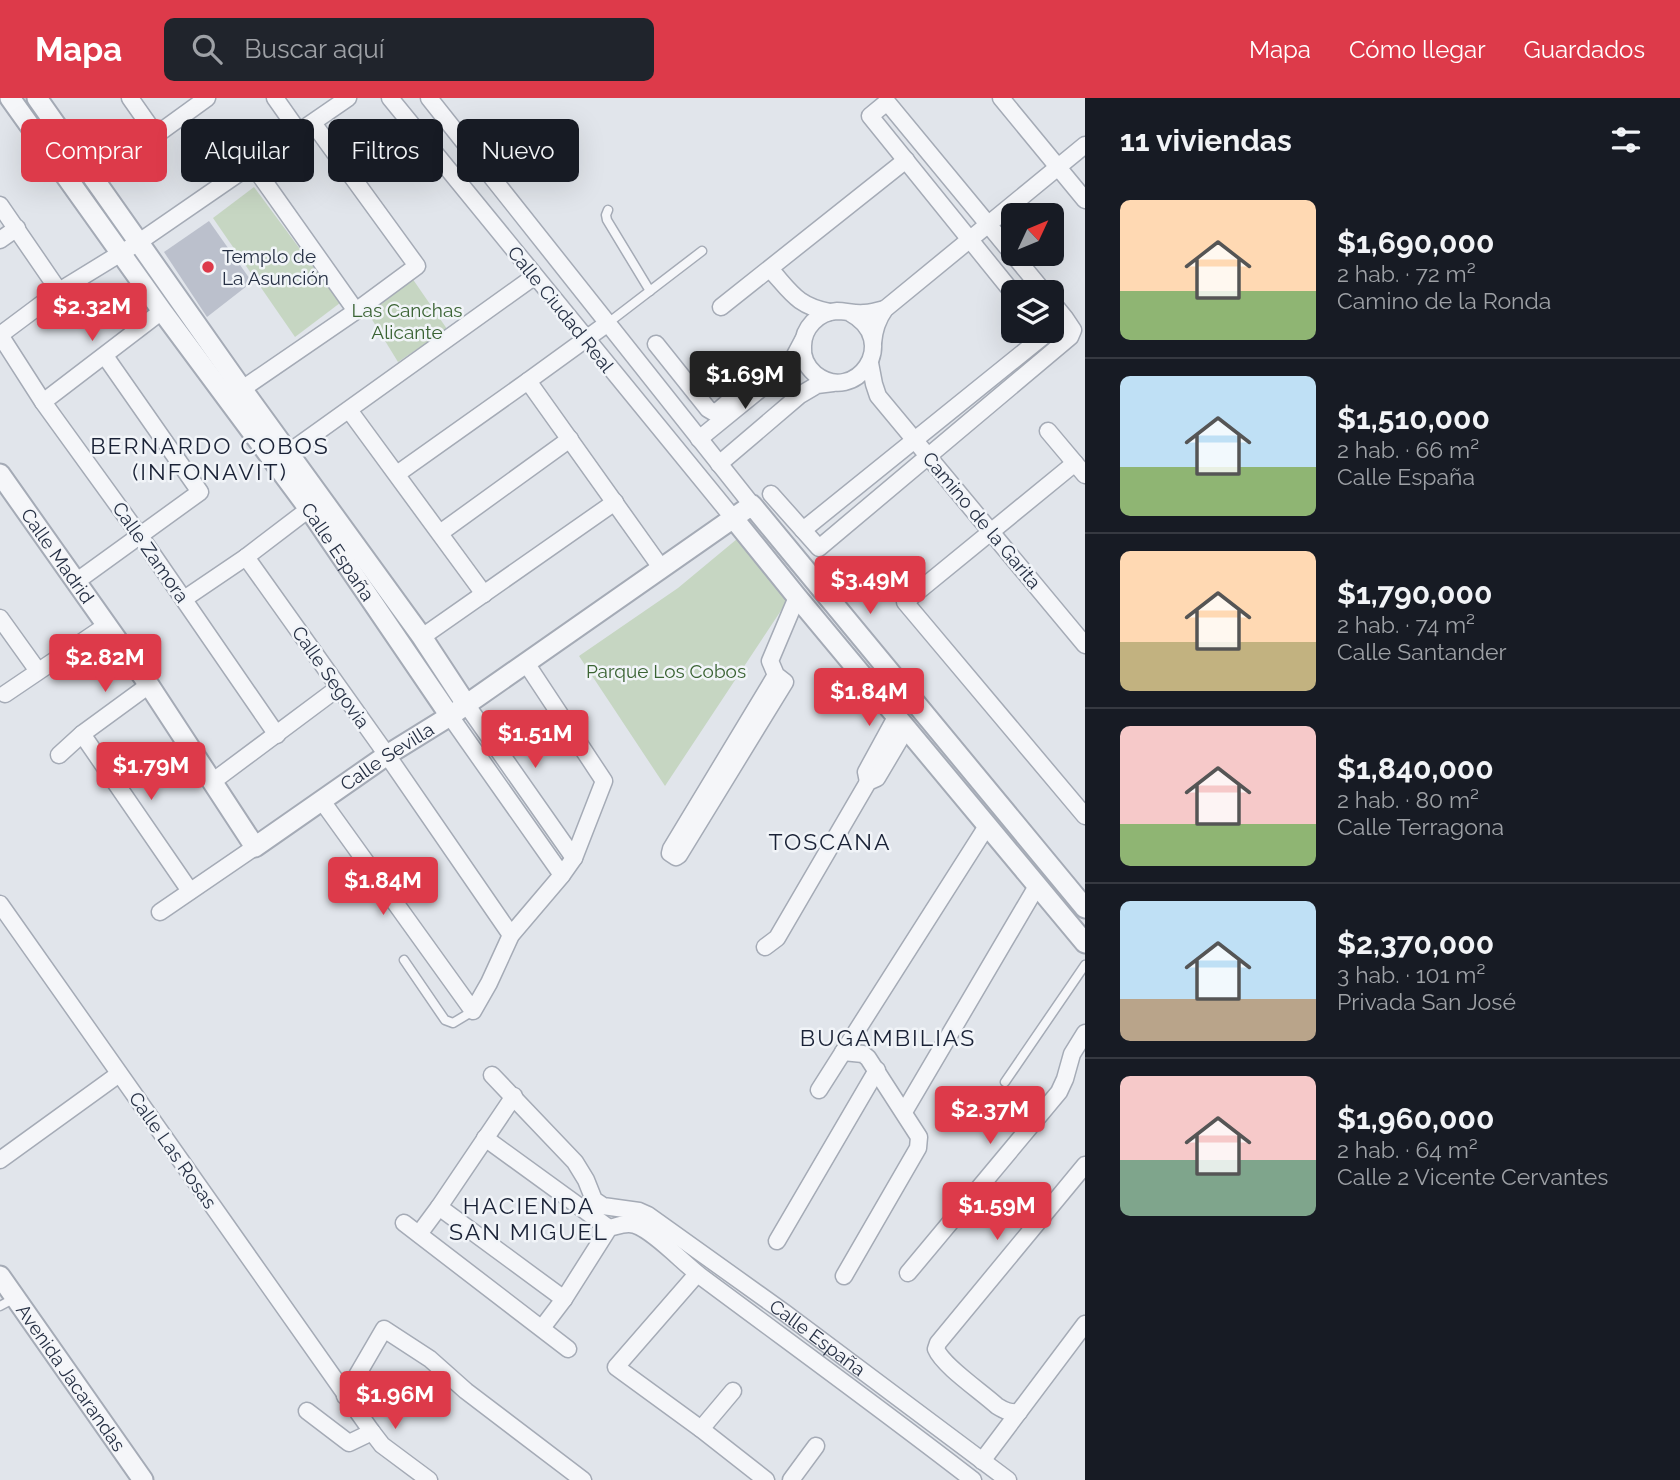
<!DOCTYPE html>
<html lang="es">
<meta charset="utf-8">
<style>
body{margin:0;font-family:Raleway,sans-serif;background:#20242c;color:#f1f3f6;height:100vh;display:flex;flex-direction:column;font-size:26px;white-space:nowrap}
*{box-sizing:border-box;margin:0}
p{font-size:23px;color:#9ea1a6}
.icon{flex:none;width:38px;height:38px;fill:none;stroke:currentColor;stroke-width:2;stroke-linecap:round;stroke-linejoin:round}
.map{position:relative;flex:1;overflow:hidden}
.side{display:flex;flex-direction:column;background:#171b24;width:595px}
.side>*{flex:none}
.top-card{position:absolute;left:21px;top:21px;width:665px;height:63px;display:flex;gap:14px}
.needle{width:46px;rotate:46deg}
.buttons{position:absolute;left:1001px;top:105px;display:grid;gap:14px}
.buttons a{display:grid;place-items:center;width:63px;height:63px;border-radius:10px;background:#171b24;box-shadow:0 7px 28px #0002;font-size:35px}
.price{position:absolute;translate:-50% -60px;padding:0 16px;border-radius:7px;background:#dd3a4a;color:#fff;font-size:23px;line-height:46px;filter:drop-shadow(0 2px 4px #0008)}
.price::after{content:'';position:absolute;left:50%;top:42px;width:21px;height:16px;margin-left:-10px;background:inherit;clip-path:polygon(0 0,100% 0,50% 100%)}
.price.active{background:#222;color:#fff}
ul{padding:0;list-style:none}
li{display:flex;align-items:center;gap:21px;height:175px;padding:0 35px}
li+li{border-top:2px solid #363941}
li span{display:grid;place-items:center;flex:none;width:196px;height:140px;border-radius:10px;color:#555}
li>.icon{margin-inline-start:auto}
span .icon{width:84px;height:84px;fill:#fffc;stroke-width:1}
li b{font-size:30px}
h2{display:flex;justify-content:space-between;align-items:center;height:84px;padding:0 35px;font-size:30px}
.pill{padding:0 24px;border-radius:10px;background:#171b24;box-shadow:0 7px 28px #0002;font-size:24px;line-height:63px}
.pill.active{background:#dd3a4a;color:#fff}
header{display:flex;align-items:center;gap:42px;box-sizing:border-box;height:98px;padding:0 35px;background:#dd3a4a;color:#fff}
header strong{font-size:33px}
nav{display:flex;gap:38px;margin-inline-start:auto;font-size:24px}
.search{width:490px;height:63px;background:#20242c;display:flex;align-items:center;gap:18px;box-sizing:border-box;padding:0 24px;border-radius:10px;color:#9ea1a6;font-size:26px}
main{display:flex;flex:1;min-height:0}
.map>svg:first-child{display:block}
.green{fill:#c6d6c2}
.building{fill:#bbc0cc}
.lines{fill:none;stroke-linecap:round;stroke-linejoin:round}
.service-casing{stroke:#a5abb6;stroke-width:11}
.minor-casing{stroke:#a5abb6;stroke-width:19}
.tertiary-casing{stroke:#a5abb6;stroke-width:23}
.service{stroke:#f5f6f9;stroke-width:8}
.minor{stroke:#f5f6f9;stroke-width:16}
.tertiary{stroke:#f5f6f9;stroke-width:19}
.poi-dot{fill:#dd3a4a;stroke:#f1f4f8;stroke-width:2.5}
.labels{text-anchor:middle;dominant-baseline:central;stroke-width:5;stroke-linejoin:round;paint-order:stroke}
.poi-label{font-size:19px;fill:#273145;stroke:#f1f4f8;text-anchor:start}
.street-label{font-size:19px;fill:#273145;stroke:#f1f4f8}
.park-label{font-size:19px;fill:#3a6333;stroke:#f1f4f8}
.quarter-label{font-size:23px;letter-spacing:2px;fill:#1a2236;stroke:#f1f4f8}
</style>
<header>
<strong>Mapa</strong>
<div class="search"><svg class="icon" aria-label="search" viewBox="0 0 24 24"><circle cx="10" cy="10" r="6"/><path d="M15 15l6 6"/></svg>Buscar aquí</div>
<nav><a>Mapa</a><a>Cómo llegar</a><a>Guardados</a></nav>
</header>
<main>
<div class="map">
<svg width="1085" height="1382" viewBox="0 0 1085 1382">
<rect width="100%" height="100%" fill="#e1e5eb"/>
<!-- green -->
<g class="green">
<polygon points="254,89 340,205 295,239 213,120"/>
<polygon points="412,180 447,231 398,264 368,215"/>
<polygon points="737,441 790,499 665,688 579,558 678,490"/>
</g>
<!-- building -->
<polygon class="building" points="209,123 252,184 207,219 164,154"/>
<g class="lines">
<!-- service casing -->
<g class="service-casing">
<g id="service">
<polyline points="608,112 606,117 607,122 650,193"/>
<polyline points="608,225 702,153"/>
<polyline points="404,862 445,922 453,925 473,913"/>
<polyline points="1005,984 1085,867"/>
<polyline points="0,1208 15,1200"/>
</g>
</g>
<!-- minor casing -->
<g class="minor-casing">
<g id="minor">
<polyline points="130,0 156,37"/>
<polyline points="275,0 299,34"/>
<polyline points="390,0 734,421"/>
<polyline points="429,0 752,407"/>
<polyline points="1001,0 1085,102"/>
<polyline points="252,66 356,213"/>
<polyline points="94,82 207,0"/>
<polyline points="0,107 59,193"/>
<polyline points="0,142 17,130"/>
<path d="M770 171C791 194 797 208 830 214"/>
<polyline points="1013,195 870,18 887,4 1044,194"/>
<polyline points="721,209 906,62"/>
<path d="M850 215C902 243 855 308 815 276 807 269 802 259 803 248 803 230 818 214 837 213 846 213 855 216 864 215 871 215 878 213 885 211"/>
<polyline points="0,237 43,304 140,438 277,637"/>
<polyline points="0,237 59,193 139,144 348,0"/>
<path d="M873 245C874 232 877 222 885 211L1085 47"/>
<polyline points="656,246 708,311 713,314 719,312 757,279 763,279 768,285"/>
<polyline points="870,265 874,286 878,298 1085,547"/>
<polyline points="528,283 662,471"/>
<polyline points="232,298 356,213 417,168 313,25"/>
<polyline points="43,304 162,213"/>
<polyline points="349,312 484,496"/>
<polyline points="1048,333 1085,377"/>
<polyline points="699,341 780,275 794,259 803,242"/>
<polyline points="281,360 535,178"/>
<polyline points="1075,365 905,504 1085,718"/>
<polyline points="719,366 800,297 817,287 833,285"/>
<polyline points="397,376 528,283 608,225"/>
<polyline points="771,396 819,450 1070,239 1073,232 1065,220 1052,204"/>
<polyline points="803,432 1046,236"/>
<polyline points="440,435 570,341"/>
<polyline points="246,459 387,657 511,837"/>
<polyline points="77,483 200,394 105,258"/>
<polyline points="184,501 246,459 309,411"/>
<polyline points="0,520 38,573"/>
<polyline points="422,539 615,404"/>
<polyline points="776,577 671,751 670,755 676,759 679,757 785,584 776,577 770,563 797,499"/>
<polyline points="5,596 107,527"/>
<polyline points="466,606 574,760"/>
<polyline points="450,618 562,777"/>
<polyline points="82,636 190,793"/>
<polyline points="59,657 82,636 149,587"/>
<polyline points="212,684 338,590"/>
<polyline points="868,684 866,674 896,619"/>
<polyline points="322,703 473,913 489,885 511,837 562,777 574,760 604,683 526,565"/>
<polyline points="0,806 372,1334 382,1347 429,1382"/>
<polyline points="160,814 255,749"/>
<polyline points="765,849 777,840 868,684 877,680 906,631"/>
<polyline points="843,954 863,956 868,960 919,1039 918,1050 844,1178"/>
<path id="s1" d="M492 977 575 1064 586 1082 594 1102 603 1108 639 1113 648 1117 785 1215 1008 1382"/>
<polyline points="819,992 987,728"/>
<polyline points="904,1014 1037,788"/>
<polyline points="485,1040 609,1130"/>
<polyline points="0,1062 119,976"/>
<polyline points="439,1109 564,1201"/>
<polyline points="404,1125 568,1251"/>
<polyline points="419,1136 439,1109 514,998"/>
<polyline points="777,1143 877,972"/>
<polyline points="908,1175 1059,994 1065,981 1072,956 1085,935"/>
<polyline points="697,1176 616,1269 701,1331 766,1382"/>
<path d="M542 1230 564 1201 609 1130C618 1128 626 1124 635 1127 654 1133 685 1167 703 1180 793 1247 884 1313 973 1382"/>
<polyline points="345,1298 384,1231 430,1261 466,1293 583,1382"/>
<polyline points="307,1313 349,1345 372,1334"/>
<path d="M1019 1314C1010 1315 1005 1313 997 1308 982 1294 943 1268 936 1251L938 1245 1085 1067"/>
<polyline points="701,1331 733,1293"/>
<polyline points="982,1363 1085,1226"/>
<polyline points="791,1382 816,1348"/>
</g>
</g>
<!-- tertiary casing -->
<g class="tertiary-casing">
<g id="tertiary">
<path id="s2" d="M10 0 162 213 309 411 450 618"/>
<polyline points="37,0 242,291 422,539 466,606"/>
<path id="s3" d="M0 376 149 587 255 749 387 657 450 618 752 407 1085 810"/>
<polyline points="734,421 797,499 1085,845"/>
<path id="s4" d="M0 1178 143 1382"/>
</g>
</g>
<!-- service -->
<use href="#service" class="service"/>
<!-- minor -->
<use href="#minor" class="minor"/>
<!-- tertiary -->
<use href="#tertiary" class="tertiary"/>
</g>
<!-- markers -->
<circle class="poi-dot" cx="208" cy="169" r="7"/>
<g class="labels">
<!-- poi labels -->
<g class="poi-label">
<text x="222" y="158">Templo de<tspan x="222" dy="22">La Asunción</tspan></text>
</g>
<!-- street labels -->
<g class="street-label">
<text transform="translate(561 211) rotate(51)">Calle Ciudad Real</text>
<text transform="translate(982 422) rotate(50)">Camino de la Garita</text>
<text transform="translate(151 454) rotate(55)">Calle Zamora</text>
<text stroke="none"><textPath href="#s2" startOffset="560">Calle España</textPath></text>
<text stroke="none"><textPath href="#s3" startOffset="100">Calle Madrid</textPath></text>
<text transform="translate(331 579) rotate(55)">Calle Segovia</text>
<text stroke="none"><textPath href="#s3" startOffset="612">Calle Sevilla</textPath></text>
<text transform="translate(173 1052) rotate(55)">Calle Las Rosas</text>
<text stroke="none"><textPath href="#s1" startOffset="429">Calle España</textPath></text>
<text stroke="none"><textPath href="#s4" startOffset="124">Avenida Jacarandas</textPath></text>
</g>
<!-- park labels -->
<g class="park-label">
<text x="407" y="212">Las Canchas<tspan x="407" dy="22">Alicante</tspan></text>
<text x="666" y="573">Parque Los Cobos</text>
</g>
<!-- quarter labels -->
<g class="quarter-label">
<text x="210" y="347">BERNARDO COBOS<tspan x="210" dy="26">(INFONAVIT)</tspan></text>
<text x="830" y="743">TOSCANA</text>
<text x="888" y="939">BUGAMBILIAS</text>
<text x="529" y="1107">HACIENDA<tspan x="529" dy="26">SAN MIGUEL</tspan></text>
</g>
</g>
</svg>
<div class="buttons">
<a><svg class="needle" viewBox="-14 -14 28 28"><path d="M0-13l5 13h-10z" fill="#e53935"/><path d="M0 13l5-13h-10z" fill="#9ea1a6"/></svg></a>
<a><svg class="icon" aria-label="layers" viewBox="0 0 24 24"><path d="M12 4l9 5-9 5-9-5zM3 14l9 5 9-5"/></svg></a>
</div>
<b class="price" style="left:92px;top:245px">$2.32M</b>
<b class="price active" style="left:745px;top:313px">$1.69M</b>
<b class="price" style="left:870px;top:518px">$3.49M</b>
<b class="price" style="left:105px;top:596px">$2.82M</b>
<b class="price" style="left:869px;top:630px">$1.84M</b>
<b class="price" style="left:535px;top:672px">$1.51M</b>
<b class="price" style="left:151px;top:704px">$1.79M</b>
<b class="price" style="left:383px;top:819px">$1.84M</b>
<b class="price" style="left:990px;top:1048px">$2.37M</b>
<b class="price" style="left:997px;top:1144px">$1.59M</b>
<b class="price" style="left:395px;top:1333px">$1.96M</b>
<div class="top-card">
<a class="pill active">Comprar</a>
<a class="pill">Alquilar</a>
<a class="pill">Filtros</a>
<a class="pill">Nuevo</a>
</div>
</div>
<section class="side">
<h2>11 viviendas<svg class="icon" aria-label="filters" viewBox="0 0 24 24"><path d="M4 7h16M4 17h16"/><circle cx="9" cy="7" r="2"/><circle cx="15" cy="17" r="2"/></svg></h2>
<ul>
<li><span style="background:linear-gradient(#ffd9b3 65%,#8fb573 0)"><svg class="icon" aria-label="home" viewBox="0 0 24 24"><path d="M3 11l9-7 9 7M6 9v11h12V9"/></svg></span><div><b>$1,690,000</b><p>2 hab. · 72 m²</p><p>Camino de la Ronda</p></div></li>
<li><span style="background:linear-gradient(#bfe0f5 65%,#8fb573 0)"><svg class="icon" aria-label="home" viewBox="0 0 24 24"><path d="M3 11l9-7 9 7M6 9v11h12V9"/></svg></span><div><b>$1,510,000</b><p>2 hab. · 66 m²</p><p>Calle España</p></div></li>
<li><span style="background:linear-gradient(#ffd9b3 65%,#c2b280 0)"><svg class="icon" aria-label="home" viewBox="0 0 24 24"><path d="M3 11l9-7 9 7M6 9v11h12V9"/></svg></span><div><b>$1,790,000</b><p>2 hab. · 74 m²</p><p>Calle Santander</p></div></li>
<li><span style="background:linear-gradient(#f6c9c9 70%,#8fb573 0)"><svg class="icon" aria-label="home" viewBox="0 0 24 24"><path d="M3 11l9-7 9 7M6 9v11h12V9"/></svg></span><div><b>$1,840,000</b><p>2 hab. · 80 m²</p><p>Calle Terragona</p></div></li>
<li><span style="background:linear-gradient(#bfe0f5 70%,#b9a48a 0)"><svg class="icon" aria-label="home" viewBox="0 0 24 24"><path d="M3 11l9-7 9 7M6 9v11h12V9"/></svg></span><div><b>$2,370,000</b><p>3 hab. · 101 m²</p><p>Privada San José</p></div></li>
<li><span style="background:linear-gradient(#f6c9c9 60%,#7fa58c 0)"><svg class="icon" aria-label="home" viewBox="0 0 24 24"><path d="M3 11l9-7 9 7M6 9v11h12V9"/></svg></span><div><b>$1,960,000</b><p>2 hab. · 64 m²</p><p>Calle 2 Vicente Cervantes</p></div></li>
</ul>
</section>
</main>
